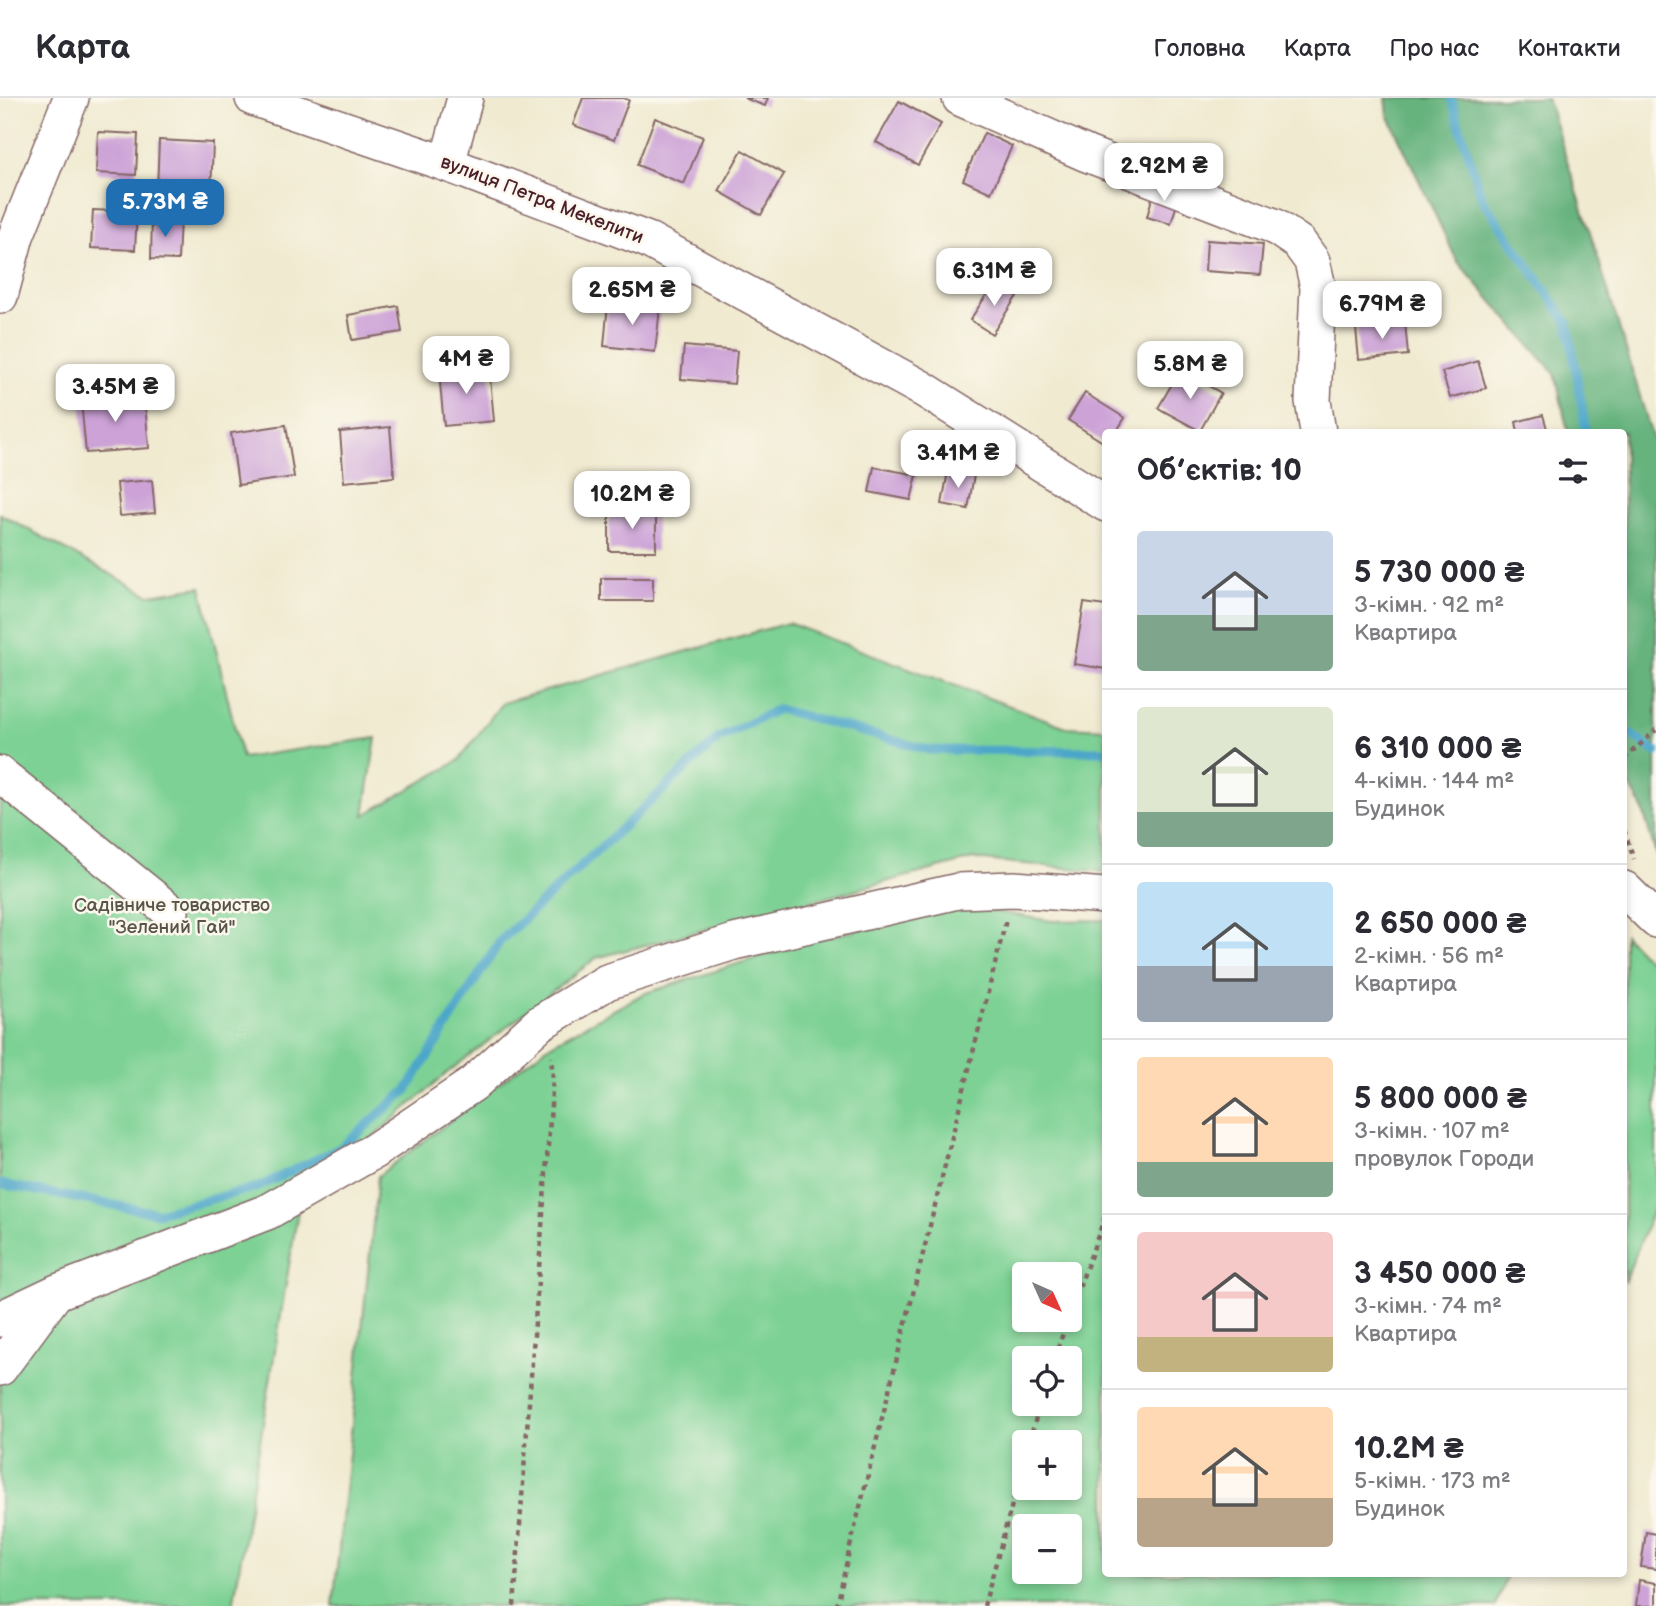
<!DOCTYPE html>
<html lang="uk">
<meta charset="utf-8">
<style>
body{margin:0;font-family:"Balsamiq Sans",sans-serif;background:#f7f7f7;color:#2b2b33;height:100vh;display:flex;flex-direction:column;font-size:26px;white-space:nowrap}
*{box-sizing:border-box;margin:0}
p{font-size:23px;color:#7c7c81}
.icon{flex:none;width:38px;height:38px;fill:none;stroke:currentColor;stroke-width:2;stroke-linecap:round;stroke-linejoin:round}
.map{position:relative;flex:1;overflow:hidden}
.side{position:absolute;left:1102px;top:331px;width:525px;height:1148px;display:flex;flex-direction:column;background:#fff;border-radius:7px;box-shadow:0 4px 10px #0003}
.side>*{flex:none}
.needle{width:46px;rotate:135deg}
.controls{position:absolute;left:1012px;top:1164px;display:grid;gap:14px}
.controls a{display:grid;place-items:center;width:70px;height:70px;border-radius:7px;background:#fff;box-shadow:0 4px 10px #0003;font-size:35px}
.price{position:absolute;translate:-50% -60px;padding:0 16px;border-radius:14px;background:#fff;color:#222;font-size:23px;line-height:46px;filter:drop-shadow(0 2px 4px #0008)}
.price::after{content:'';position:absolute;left:50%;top:42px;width:21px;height:16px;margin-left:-10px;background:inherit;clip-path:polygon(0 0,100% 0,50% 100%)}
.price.current{background:#1f6fb2;color:#fff}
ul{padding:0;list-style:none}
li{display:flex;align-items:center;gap:21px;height:175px;padding:0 35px}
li+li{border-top:2px solid #e1e1e2}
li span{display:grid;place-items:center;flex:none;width:196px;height:140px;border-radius:7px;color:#555}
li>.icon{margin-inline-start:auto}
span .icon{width:84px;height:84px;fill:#fffc;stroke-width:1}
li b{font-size:30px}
h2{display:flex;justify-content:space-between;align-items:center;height:84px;padding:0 35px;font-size:30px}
header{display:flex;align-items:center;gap:42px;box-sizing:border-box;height:98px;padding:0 35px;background:#fff;border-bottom:2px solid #e1e1e2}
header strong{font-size:33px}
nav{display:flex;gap:38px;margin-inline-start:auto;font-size:24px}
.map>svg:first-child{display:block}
.green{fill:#7dd194;stroke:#647860;stroke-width:2;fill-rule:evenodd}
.forest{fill:#66b37e;stroke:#586954;stroke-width:2}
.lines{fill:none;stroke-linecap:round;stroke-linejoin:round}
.stream{stroke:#4ba6c9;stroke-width:9}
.building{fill:#cca2d7}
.minor-casing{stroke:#846665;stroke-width:38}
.path{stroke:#846665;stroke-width:4.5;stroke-dasharray:5 5;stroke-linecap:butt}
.minor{stroke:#fff;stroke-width:35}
.labels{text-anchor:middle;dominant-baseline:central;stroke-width:5;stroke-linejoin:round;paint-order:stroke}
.street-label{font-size:19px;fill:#4a1f2b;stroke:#fbf7ec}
.park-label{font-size:19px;fill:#59544a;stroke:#fbf7ec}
</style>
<header>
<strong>Карта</strong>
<nav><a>Головна</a><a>Карта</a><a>Про нас</a><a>Контакти</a></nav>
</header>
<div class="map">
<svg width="1656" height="1508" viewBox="0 0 1656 1508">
<rect width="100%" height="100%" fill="#fbf7ec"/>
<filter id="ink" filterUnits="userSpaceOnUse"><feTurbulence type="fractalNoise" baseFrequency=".0143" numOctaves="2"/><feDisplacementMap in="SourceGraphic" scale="14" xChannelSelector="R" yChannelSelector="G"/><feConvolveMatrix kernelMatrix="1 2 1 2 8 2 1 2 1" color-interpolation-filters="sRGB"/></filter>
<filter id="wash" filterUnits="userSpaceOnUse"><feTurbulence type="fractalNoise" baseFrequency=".00686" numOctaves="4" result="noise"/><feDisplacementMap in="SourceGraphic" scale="28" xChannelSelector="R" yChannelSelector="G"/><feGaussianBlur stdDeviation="1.57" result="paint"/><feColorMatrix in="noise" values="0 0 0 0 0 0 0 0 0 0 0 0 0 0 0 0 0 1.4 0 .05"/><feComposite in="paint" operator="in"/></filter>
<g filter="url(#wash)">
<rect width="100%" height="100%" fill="#f0ead0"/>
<!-- green -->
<g class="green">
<polygon points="0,416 149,497 201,489 242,660 376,640 364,717 458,663 502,605 788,525 1066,629 1106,631 1106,774 973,761 596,860 447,975 372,1040 303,1082 233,1508 0,1508"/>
<path d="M961 808 1052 823 1106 822V1475H1508L1495 1508H333L378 1078 551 946 643 896 810 843ZM1024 1176H1069V1222H1024ZM1024 1260H1069V1306H1024ZM1024 1344H1069V1390H1024ZM1024 1428H1069V1474H1024Z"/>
<polygon points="1624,837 1656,870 1656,1105 1624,1185"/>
</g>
<!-- forest -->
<polygon class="forest" points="1386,0 1547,0 1593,143 1656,351 1656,757 1642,709 1624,677 1624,334 1568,334 1555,276 1457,163 1388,17"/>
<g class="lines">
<!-- stream -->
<g class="stream">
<polyline points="1451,0 1482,101 1568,225 1586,334"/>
<polyline points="1624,632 1656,654"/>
<polyline points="0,1086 157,1115 258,1089 342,1049 407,992 500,843 719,640 778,611 929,652 1106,653"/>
</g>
</g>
<g id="blocks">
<!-- building -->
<g class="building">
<polygon points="583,0 623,0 629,2 614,42 573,27"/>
<polygon points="744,0 768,0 765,8"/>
<polygon points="899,3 941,26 918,67 876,44"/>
<polygon points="655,20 703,39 684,86 637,67"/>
<polygon points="98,34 138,36 136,77 96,75"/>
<polygon points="984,35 1012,48 991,95 963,82"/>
<polygon points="159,42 213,45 211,94 157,92"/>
<polygon points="742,52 784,76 761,117 719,93"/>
<polygon points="1156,85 1181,92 1171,126 1147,119"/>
<polygon points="93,112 137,114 135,152 91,150"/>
<polygon points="152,119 180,121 178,162 151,161"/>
<polygon points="1207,142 1263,146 1260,177 1205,173"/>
<polygon points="995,184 1017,198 992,236 970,222"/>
<polygon points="608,205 660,210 655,254 604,248"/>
<polygon points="398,208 402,234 352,242 348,217"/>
<polygon points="1405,224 1408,257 1359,262 1356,230"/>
<polygon points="684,248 737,253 734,286 681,281"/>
<polygon points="1478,263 1486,290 1450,300 1442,274"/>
<polygon points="489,269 494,323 444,328 439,274"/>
<polygon points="1180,272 1221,295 1200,333 1158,310"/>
<polygon points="1085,295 1125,320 1116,334 1106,334 1106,346 1068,322"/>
<polygon points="144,297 149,350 86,355 81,303"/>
<polygon points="1543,317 1548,334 1518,334 1516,324"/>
<polygon points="286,327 294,379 238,387 231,335"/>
<polygon points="390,329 394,379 344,384 340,334"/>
<polygon points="874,369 917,377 911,402 869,394"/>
<polygon points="948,373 974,377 968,411 942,406"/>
<polygon points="152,382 155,415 120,418 117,385"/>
<rect x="609" y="413" width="47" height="40"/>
<rect x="601" y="480" width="52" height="23"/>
<polygon points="1084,505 1106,508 1106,571 1074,566"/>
<polygon points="1646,1434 1656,1436 1656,1471 1641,1469"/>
<polygon points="1639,1482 1656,1485 1656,1508 1636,1508"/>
</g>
</g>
</g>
<g filter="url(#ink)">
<use href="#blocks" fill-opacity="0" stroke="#846665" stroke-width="2"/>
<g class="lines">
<!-- minor casing -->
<g class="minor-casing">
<g id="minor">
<polyline points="253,0 447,66 648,142 923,291 1106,406"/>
<polyline points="960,0 1087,56 1274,128 1299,145 1312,163 1318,189 1313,303 1318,334"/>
<polyline points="447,66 465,0"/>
<polyline points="0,198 16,138 71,0"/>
<polyline points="0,676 171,814"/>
<polyline points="1624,791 1656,822"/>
<polyline points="0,1221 57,1194 267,1114 374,1053 473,986 540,925 607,884 734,844 958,793 1014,791 1106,798"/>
<polyline points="0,1270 54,1197"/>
</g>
</g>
<!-- path -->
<g class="path">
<polyline points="1624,661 1656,632"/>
<polyline points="1624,732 1634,761"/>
<polyline points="1069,1217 1106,1116"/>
<polyline points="1054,1260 1068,1222"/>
<polyline points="1029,1344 1040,1306"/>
<polyline points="514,1508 553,980 551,959"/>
<polyline points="837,1508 850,1449 1006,822"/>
<polyline points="984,1508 1024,1363"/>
</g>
<!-- minor -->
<use href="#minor" class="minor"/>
</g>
</g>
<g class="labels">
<!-- street labels -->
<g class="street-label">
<text transform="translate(542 102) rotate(21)">вулиця Петра Мекелити</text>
</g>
<!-- park labels -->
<g class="park-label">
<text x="172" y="807">Садівниче товариство<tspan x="172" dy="22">"Зелений Гай"</tspan></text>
</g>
</g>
</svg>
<div class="controls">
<a><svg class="needle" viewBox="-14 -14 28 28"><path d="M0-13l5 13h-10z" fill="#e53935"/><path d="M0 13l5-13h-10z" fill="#7c7c81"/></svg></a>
<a><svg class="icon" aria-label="locate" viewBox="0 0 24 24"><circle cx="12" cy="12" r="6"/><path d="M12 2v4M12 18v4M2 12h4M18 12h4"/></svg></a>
<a>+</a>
<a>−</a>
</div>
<b class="price" style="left:1164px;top:105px">2.92M ₴</b>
<b class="price current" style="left:165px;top:141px">5.73M ₴</b>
<b class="price" style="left:994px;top:210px">6.31M ₴</b>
<b class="price" style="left:632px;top:229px">2.65M ₴</b>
<b class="price" style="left:1382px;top:243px">6.79M ₴</b>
<b class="price" style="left:466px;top:298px">4M ₴</b>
<b class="price" style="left:1190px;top:303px">5.8M ₴</b>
<b class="price" style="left:115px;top:326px">3.45M ₴</b>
<b class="price" style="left:958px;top:392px">3.41M ₴</b>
<b class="price" style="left:632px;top:433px">10.2M ₴</b>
<section class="side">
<h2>Об’єктів: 10<svg class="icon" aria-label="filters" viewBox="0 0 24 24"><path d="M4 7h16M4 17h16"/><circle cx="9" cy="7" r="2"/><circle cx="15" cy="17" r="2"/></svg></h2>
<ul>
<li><span style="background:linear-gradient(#c9d6e8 60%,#7fa58c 0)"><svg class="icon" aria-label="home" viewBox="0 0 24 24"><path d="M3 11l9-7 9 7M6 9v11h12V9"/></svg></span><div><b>5 730 000 ₴</b><p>3-кімн. · 92 m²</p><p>Квартира</p></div></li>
<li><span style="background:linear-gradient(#dfe7d0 75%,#7fa58c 0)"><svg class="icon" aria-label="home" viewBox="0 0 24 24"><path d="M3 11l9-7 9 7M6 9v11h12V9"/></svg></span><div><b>6 310 000 ₴</b><p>4-кімн. · 144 m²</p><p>Будинок</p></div></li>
<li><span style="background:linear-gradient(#bfe0f5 60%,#9aa5b1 0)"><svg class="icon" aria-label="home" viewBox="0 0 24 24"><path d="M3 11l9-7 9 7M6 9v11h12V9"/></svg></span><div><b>2 650 000 ₴</b><p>2-кімн. · 56 m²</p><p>Квартира</p></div></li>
<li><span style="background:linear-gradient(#ffd9b3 75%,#7fa58c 0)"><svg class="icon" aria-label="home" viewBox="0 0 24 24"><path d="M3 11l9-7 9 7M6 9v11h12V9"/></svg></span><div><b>5 800 000 ₴</b><p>3-кімн. · 107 m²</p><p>провулок Городи</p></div></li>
<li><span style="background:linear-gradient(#f6c9c9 75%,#c2b280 0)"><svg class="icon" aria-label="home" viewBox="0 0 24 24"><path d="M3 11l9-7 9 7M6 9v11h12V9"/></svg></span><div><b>3 450 000 ₴</b><p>3-кімн. · 74 m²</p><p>Квартира</p></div></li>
<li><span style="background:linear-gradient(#ffd9b3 65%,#b9a48a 0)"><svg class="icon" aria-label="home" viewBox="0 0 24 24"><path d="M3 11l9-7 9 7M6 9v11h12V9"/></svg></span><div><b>10.2M ₴</b><p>5-кімн. · 173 m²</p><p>Будинок</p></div></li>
</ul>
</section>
</div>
